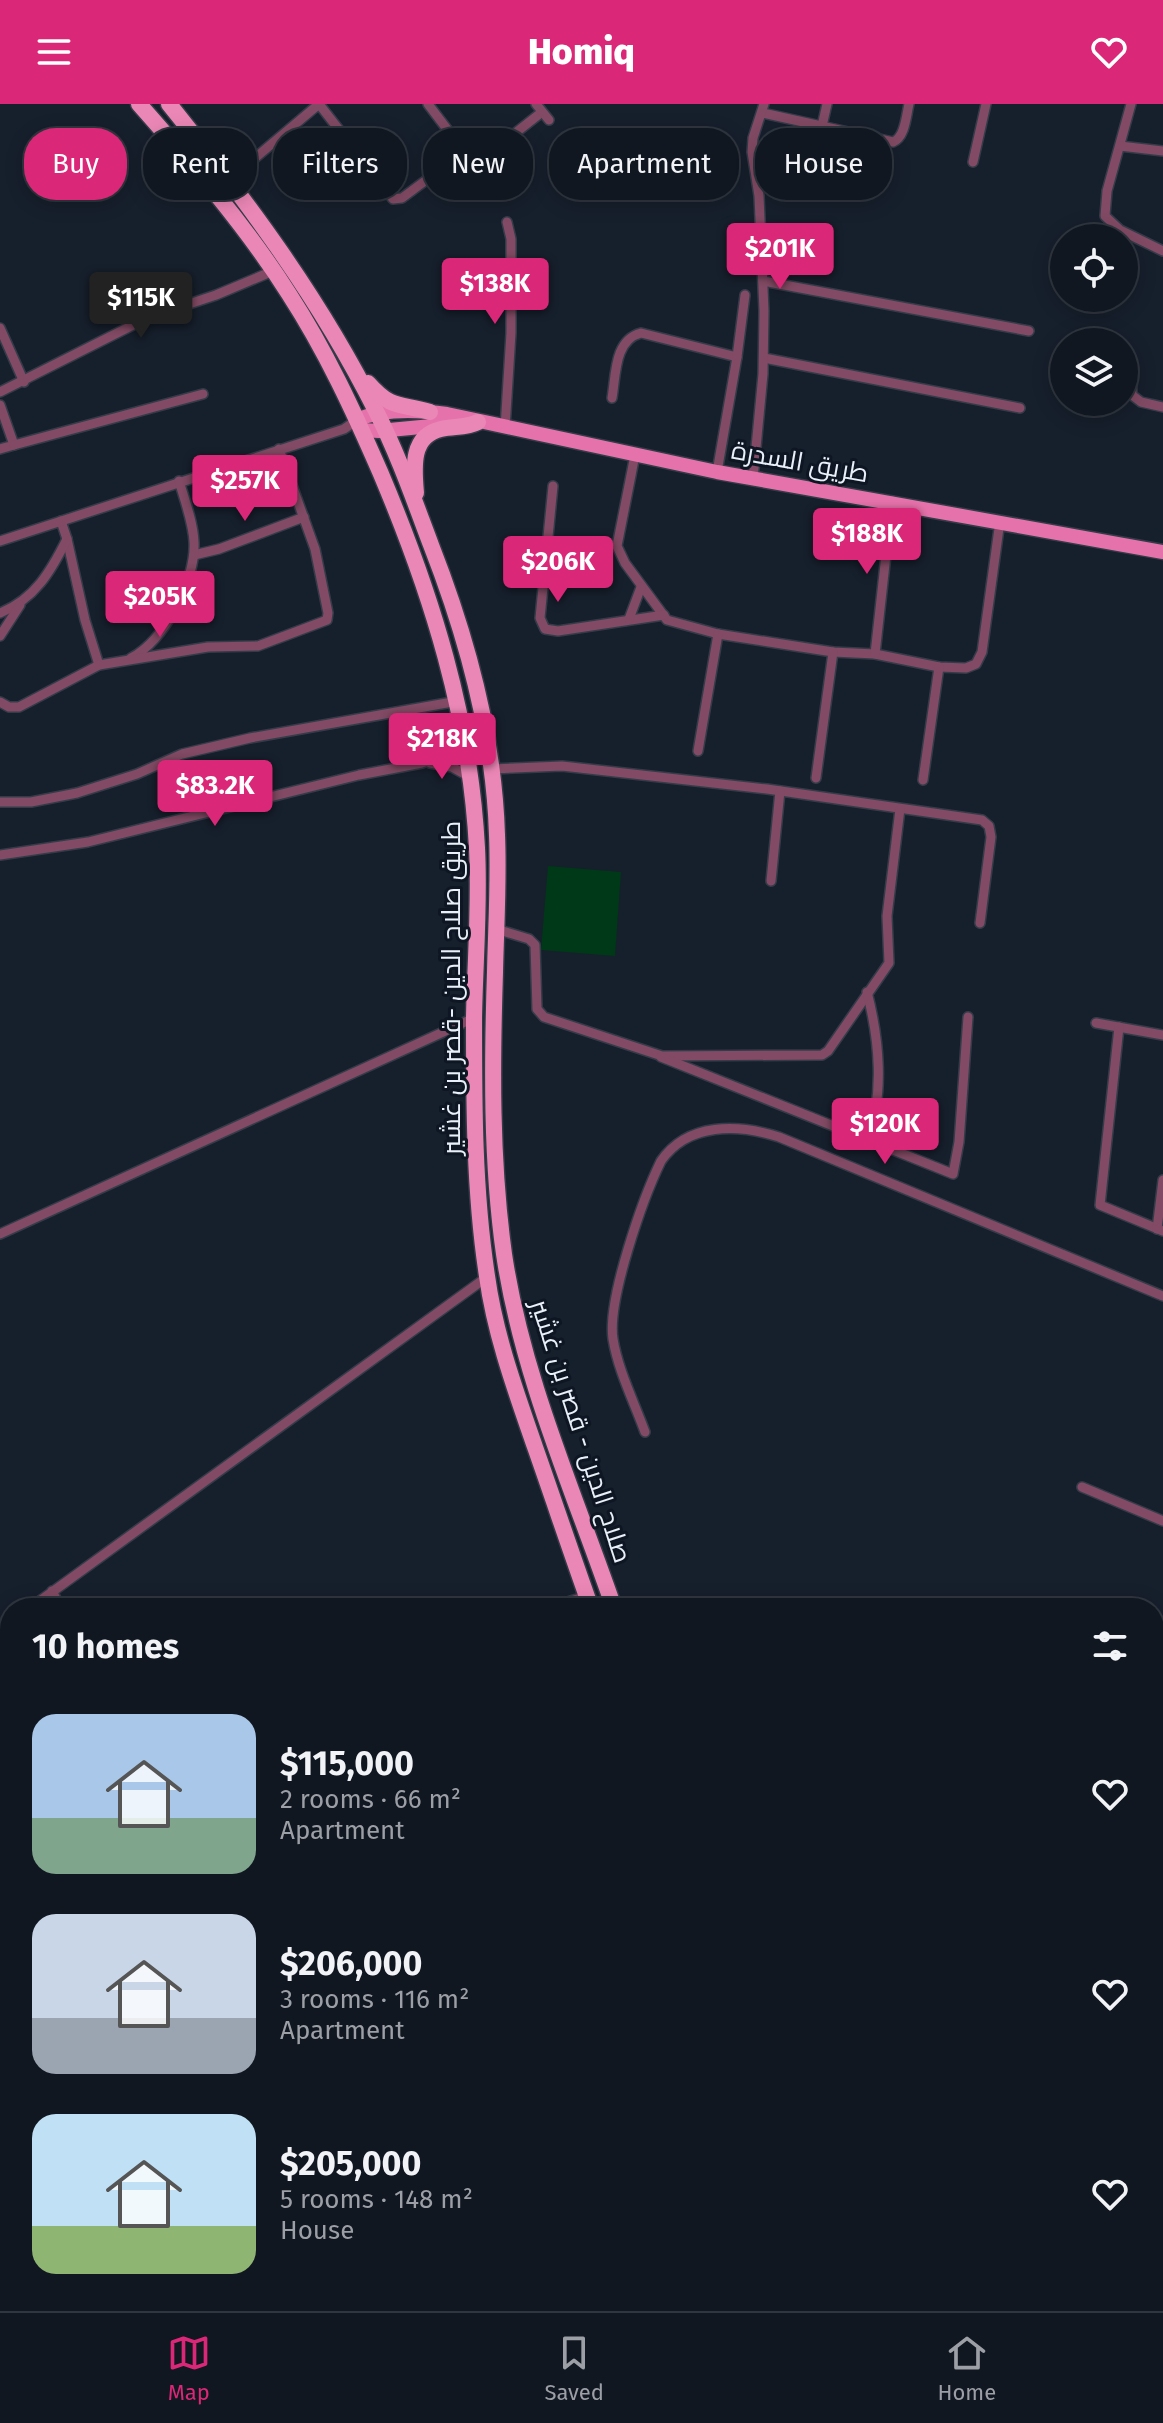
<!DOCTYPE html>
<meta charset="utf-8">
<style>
body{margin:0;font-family:"Fira Sans",Cairo,sans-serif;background:#1e242e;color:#f1f3f6;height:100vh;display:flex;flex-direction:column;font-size:30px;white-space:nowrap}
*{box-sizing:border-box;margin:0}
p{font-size:26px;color:#9c9fa5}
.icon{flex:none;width:44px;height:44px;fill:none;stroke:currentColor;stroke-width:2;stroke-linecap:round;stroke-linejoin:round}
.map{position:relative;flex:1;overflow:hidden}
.drawer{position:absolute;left:0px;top:1494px;width:1164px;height:714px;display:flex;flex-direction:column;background:#101721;border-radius:32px 32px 0 0;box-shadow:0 4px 20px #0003,0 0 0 2px #30363f}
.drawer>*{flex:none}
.guide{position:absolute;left:24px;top:24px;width:1116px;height:72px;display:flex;gap:16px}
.controls{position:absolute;left:1050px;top:120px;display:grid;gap:16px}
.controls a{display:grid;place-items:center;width:88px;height:88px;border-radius:50%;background:#101721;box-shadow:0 4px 20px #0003,0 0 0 2px #30363f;font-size:40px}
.price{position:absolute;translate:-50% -68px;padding:0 18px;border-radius:8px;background:#db2777;color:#fff;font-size:26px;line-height:52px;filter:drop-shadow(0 2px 4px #0008)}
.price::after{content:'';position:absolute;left:50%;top:48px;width:24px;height:18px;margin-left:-12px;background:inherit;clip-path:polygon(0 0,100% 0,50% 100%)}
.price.on{background:#222;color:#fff}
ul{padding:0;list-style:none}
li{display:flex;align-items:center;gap:24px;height:200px;padding:0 32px}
li span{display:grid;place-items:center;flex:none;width:224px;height:160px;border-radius:24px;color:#555}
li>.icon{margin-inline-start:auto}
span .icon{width:96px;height:96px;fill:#fffc;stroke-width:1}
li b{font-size:34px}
h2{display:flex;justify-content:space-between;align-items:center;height:96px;padding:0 32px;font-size:34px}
.tag{padding:0 28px;border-radius:32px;background:#101721;box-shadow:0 4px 20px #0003,0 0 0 2px #30363f;font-size:28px;line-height:72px}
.tag.on{background:#db2777;color:#fff}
header{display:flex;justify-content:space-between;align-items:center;height:104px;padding:0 32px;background:#db2777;color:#fff;font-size:36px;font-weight:800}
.tabs{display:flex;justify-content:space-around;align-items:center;height:112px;border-top:2px solid #30363f;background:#101721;font-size:22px;color:#9c9fa5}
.tabs a{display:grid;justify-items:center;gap:4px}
.tabs .on{color:#db2777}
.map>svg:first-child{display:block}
.green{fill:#003917}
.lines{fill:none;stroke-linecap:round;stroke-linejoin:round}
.minor-casing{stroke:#343c49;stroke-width:12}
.tertiary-casing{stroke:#343c49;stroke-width:15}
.primary-casing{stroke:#343c49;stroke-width:17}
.trunk-casing{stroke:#343c49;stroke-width:19}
.minor{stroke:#824a64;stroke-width:9}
.tertiary{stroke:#824a64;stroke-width:12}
.primary{stroke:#e672ab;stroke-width:14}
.trunk{stroke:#eb87b6;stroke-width:16}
.labels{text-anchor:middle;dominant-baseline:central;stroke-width:6;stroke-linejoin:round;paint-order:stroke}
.street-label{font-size:26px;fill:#e9f0f9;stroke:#0d1622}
</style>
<header><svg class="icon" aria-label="menu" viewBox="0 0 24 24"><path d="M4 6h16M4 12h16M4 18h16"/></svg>Homiq<svg class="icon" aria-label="heart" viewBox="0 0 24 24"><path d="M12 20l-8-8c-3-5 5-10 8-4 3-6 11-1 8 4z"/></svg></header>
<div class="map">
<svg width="1163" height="2207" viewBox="0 0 1163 2207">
<rect width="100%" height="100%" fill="#161f2c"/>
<!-- green -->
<polygon class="green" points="548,762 621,768 615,852 541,846"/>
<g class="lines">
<!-- minor casing -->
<g class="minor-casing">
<g id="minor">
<polyline points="428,0 472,58 485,53 542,8"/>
<polyline points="536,0 549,16"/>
<polyline points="1131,0 1107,87 1105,112 1120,126 1163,147"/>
<path d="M763 9 893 38C905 33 906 13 909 0"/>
<polyline points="822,22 827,0"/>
<polyline points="1120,42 1163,47"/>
<polyline points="973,58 986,0"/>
<polyline points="229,76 319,0 393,95 402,94 464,48"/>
<polyline points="763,177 1029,227"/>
<polyline points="0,224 24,278"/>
<polyline points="764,254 1020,304"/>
<polyline points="1131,270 1132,291 1141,298 1163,303"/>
<polyline points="0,288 147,214 216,191 273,167"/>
<path d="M612 294C616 271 614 236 641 229L737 253"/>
<polyline points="0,301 14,341 0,345"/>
<polyline points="505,324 511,229 511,135 507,118"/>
<polyline points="14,341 203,290"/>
<polyline points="635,351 617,442 625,459 667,516 718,530 833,548 875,550 939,563 966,564 976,560 982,548 1000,417"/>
<polyline points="717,368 737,253 745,191"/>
<polyline points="753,375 763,270 764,207 759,92 752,48 753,34 764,0"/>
<polyline points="553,382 540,514 545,525 558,527 664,511"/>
<polyline points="61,417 67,435 85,516 99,561"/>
<polyline points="0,437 344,325 357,316"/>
<polyline points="194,451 219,445 304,413"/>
<path d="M0 509C35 495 51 467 67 435"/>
<polyline points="629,515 641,483"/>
<polyline points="0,532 20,501"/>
<polyline points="875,550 892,397"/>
<path d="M131 554C165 536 196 476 194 438 193 418 185 397 179 377"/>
<polyline points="0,598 9,603 19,603 99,561 208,543 258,542 327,516 328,509 315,445 279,345"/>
<polyline points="698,647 718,530"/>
<polyline points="430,659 452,663 470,673"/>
<polyline points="491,665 562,662 767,685 982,716 989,722 991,733 980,819"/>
<polyline points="816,674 833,548"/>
<polyline points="923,676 939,563"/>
<polyline points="0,698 31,698 77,689 137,670 182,650 250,634 458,597"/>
<polyline points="0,751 88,738 359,671 422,659 447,651 464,637"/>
<polyline points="771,777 780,687"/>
<polyline points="496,825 529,835 535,841 537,905 544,913 662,952 822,951 828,947 889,859 887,812 900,705"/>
<path d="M867 888C879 934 885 991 867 1037"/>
<polyline points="1096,919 1163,931"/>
<polyline points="1119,923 1100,1101 1163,1127"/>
<polyline points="661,953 953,1070 959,1038 968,913"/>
<polyline points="1157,1125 1163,1076"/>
<polyline points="0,1130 474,914"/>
<path d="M645 1328C634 1298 618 1266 613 1235 607 1196 643 1094 661 1057 688 1018 738 1020 779 1033L1163 1192"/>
<polyline points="1082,1383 1163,1417"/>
<polyline points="52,1487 61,1504"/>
<polyline points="30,1504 487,1173"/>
<polyline points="548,1504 587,1492"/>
<polyline points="0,1526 10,1519"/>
<polyline points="1154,1546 1163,1531"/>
<polyline points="0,1634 10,1631"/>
<polyline points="1154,1721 1163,1726"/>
<polyline points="0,1736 10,1732"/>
<polyline points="0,1857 10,1874"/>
<polyline points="1157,1861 1163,1851"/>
<polyline points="0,2170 10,2171"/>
<polyline points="120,2198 124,2207"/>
<polyline points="200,2198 204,2207"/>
<polyline points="262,2198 268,2207"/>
<polyline points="371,2198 371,2199"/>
<polyline points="461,2198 465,2207"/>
<polyline points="761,2198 765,2207"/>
<polyline points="603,2207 625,2198"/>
</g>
</g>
<!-- tertiary casing -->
<g class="tertiary-casing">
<polyline id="tertiary" points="414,2207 436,2198"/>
</g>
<!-- primary casing -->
<g class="primary-casing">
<g id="primary">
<path d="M357 316C384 304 418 306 447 310L717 368 1163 448"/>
<polyline points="362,326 379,327 442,321"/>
</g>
</g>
<!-- trunk casing -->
<g class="trunk-casing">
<g id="trunk">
<path d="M139 0C192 60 246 122 289 190 326 247 354 308 381 370 432 491 470 612 477 744 480 801 475 857 474 914 474 1000 474 1087 487 1172 495 1231 516 1288 535 1343 554 1397 572 1451 591 1504"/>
<path d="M169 0C247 97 320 195 376 307 398 350 414 396 431 441 467 533 494 631 497 731 499 777 496 822 495 868 492 961 491 1057 504 1150 522 1272 574 1388 614 1504"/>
<path d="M368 279C392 306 399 299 430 308"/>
<path d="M416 389C414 365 410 332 441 325 454 322 466 324 478 318"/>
<polyline points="840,2198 843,2207"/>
<polyline points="863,2198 867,2207"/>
</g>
</g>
<!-- minor -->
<use href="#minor" class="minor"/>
<!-- tertiary -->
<use href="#tertiary" class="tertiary"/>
<!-- primary -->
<use href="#primary" class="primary"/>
<!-- trunk -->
<use href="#trunk" class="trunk"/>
</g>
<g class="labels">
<!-- street labels -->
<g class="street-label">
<text transform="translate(800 358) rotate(10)">طريق السدرة</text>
<text transform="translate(451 884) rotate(-90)">طريق صلاح الدين -قصر بن غشير</text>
<text transform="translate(581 1327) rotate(72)">صلاح الدين - قصر بن غشير</text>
</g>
</g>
</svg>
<div class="controls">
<a><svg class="icon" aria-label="locate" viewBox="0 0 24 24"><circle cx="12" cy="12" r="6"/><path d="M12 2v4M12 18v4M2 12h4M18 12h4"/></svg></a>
<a><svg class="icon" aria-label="layers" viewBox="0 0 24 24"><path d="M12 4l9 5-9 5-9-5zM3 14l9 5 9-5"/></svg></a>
</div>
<b class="price" style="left:780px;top:187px">$201K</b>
<b class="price" style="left:495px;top:222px">$138K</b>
<b class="price on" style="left:141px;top:236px">$115K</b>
<b class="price" style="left:245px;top:419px">$257K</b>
<b class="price" style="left:867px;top:472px">$188K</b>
<b class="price" style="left:558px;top:500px">$206K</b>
<b class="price" style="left:160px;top:535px">$205K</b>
<b class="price" style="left:442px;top:677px">$218K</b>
<b class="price" style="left:215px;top:724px">$83.2K</b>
<b class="price" style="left:885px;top:1062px">$120K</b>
<div class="guide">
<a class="tag on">Buy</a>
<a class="tag">Rent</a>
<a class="tag">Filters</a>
<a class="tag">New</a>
<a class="tag">Apartment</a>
<a class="tag">House</a>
</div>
<section class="drawer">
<h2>10 homes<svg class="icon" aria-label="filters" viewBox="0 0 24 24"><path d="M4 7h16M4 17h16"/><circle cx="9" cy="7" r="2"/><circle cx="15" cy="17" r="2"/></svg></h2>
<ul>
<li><span style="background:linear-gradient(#a9c7e8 65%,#7fa58c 0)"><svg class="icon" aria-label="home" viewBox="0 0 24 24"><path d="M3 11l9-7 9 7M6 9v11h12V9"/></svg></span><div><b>$115,000</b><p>2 rooms · 66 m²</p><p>Apartment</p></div><svg class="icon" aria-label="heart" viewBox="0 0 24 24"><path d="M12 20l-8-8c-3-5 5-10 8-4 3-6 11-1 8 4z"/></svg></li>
<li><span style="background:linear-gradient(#c9d6e8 65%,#9aa5b1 0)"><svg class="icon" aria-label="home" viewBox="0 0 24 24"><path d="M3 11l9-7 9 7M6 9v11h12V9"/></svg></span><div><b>$206,000</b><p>3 rooms · 116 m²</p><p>Apartment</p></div><svg class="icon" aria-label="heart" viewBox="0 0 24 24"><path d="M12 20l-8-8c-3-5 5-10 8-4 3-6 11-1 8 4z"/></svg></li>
<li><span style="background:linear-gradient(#bfe0f5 70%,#8fb573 0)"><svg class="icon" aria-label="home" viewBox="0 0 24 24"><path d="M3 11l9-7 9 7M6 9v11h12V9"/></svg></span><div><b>$205,000</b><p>5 rooms · 148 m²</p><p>House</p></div><svg class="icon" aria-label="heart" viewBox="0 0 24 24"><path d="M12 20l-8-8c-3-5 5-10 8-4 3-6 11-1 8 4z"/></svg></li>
</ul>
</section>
</div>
<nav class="tabs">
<a class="on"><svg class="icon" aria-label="map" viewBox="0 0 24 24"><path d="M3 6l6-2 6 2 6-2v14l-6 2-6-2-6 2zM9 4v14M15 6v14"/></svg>Map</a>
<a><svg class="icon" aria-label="saved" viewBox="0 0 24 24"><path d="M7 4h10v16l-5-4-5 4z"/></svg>Saved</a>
<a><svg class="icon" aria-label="home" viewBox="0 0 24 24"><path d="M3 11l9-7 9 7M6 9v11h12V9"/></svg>Home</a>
</nav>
